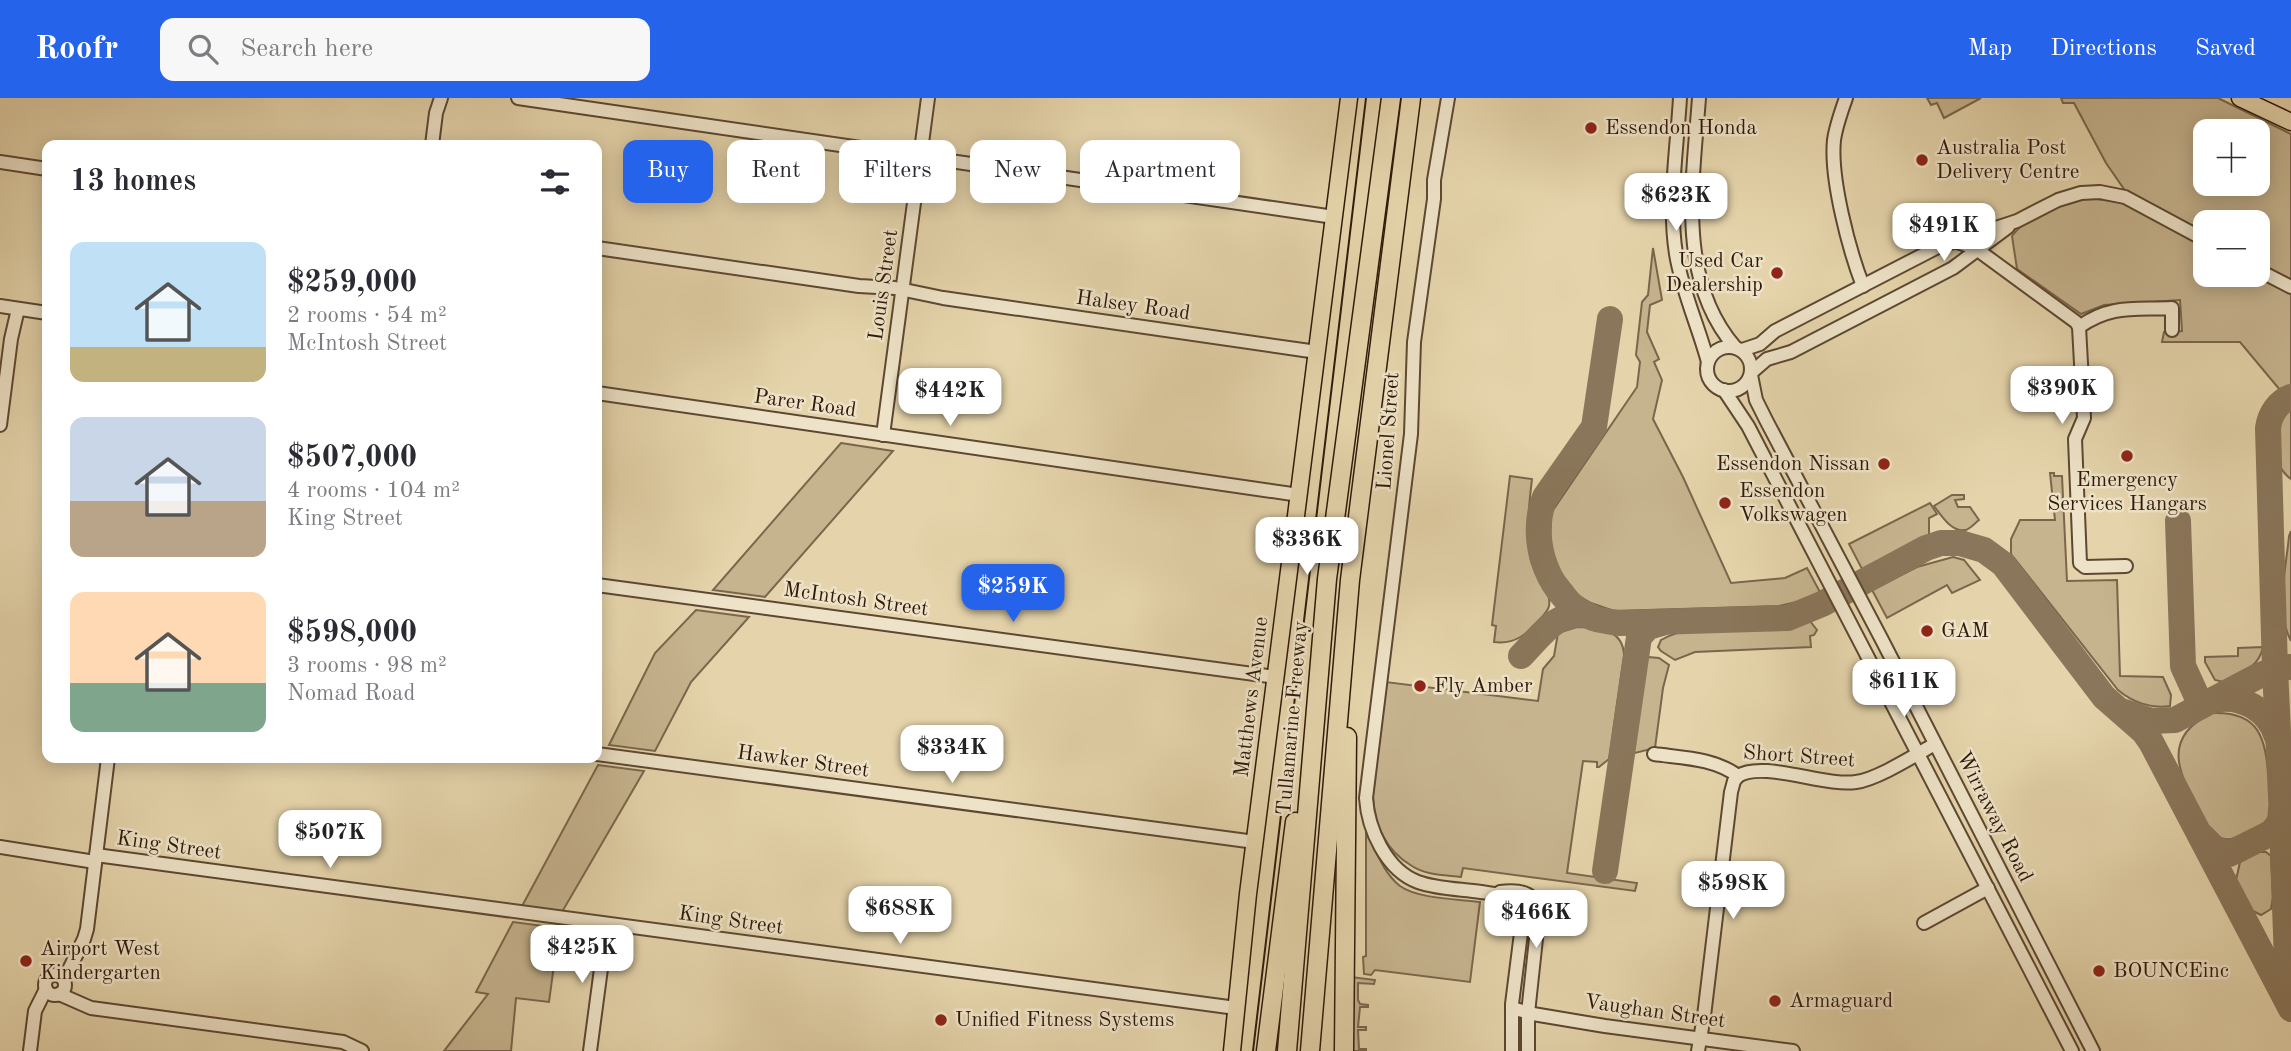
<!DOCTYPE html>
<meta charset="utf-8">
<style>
body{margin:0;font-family:"Old Standard TT",serif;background:#f7f7f7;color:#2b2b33;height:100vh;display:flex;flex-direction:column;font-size:26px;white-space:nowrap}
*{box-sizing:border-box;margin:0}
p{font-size:23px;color:#7c7c81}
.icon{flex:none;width:38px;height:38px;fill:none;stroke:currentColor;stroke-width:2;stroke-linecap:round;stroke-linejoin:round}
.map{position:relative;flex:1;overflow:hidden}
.sheet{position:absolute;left:42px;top:42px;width:560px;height:623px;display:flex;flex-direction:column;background:#fff;border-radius:14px;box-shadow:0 4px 18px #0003}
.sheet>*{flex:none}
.hud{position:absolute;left:623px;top:42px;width:665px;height:63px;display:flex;gap:14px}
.fabs{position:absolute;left:2193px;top:21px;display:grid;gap:14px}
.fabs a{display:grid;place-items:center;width:77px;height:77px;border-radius:14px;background:#fff;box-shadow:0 4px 18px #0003;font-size:35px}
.price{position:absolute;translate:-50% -60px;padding:0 16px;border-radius:14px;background:#fff;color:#222;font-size:23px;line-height:46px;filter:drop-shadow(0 2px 4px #0008)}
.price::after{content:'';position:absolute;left:50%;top:42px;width:21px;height:16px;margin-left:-10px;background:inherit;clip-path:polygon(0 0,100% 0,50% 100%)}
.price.selected{background:#2563eb;color:#fff}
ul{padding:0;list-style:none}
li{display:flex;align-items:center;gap:21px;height:175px;padding:0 28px}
li span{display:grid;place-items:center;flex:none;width:196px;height:140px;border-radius:14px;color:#555}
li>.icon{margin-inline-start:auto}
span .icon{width:84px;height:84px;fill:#fffc;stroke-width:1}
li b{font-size:30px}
h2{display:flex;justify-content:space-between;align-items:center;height:84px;padding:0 28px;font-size:30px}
.chip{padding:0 24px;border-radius:14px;background:#fff;box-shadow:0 4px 18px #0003;font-size:24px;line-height:63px}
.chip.selected{background:#2563eb;color:#fff}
header{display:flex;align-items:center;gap:42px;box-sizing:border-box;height:98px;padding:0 35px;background:#2563eb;color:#fff}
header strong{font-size:33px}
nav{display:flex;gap:38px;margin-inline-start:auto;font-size:24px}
.search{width:490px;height:63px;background:#f7f7f7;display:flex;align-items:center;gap:18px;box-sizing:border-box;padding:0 24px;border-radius:14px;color:#7c7c81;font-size:26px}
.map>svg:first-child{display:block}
.green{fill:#c6b48f;stroke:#7a664c;stroke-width:2;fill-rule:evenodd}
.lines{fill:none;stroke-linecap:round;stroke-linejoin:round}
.taxiway{stroke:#8a765a;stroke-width:26}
.minor-casing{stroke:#5c4832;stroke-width:16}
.major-casing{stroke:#2f1909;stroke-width:19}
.highway-casing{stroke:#2f1909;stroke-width:21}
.minor{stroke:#eee3c8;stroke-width:12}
.major{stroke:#e5d4ab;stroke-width:16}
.highway{stroke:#e5d4ab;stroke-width:18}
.tram{stroke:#2f1909;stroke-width:2}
.poi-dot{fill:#8f2418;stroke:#eee3c8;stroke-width:2.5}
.labels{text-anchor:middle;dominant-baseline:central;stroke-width:5;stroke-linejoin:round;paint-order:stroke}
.poi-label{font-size:21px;fill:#2f1909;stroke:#eee3c8;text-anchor:start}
.street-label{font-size:21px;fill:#2f1909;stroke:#eee3c8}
</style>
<header>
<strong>Roofr</strong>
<div class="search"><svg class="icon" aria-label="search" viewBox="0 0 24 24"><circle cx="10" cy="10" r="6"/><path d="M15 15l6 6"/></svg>Search here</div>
<nav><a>Map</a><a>Directions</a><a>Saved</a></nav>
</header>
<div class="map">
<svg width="2291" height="953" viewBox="0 0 2291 953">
<rect width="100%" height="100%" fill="#e5d4ab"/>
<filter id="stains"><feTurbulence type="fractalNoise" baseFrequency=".00286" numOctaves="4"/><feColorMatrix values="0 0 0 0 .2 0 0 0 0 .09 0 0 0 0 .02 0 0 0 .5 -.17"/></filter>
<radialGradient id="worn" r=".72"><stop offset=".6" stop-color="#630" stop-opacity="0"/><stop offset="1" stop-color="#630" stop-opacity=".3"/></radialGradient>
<!-- green -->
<g class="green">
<polygon points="1927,0 1981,0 1944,20 1937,5 1931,7"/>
<path d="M2061 0H2218L2291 36V183L2258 166V124H2205V137L2126 94 2106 65 2074 5H2063ZM2205 33H2258V86H2205Z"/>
<path d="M2089 100 2126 105 2205 149V177H2256L2291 194V287L2280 292 2240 244H2162L2164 234 2182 233 2180 202 2104 207 2081 216 2017 171 2012 138C2029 116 2062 104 2089 100Z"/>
<polygon points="1653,150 1662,202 1650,207 1647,234 1659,261 1654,264 1662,282 1653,321 1683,379 1731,485 1785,480 1807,470 1820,494 1801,503 1779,508 1614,513 1591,505 1579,498 1557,470 1552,458 1550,442 1551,415 1637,289 1640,264 1636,257 1642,204 1648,197"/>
<path d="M2291 309V381C2270 367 2267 321 2291 309Z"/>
<polygon points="841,345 893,353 765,499 713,492"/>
<path d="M2050 375H2054V378H2062L2067 483 2117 482 2120 578 2163 579 2171 597 2170 608C2151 611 2132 604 2118 592L2011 456V441L2020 422H2055Z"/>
<path d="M1510 378 1532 381C1529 407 1525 437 1531 463 1535 477 1552 493 1549 508 1548 513 1544 517 1540 521 1527 536 1515 547 1494 544L1496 528 1492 527Z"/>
<path d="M1952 397H1964V401L1955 402 1958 409H1970L1979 422C1975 425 1969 432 1965 432 1951 434 1941 417 1934 408Z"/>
<polygon points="1930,405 1937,416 1929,420 1929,437 1862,471 1849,446"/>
<path d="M2291 433V543C2275 513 2286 471 2289 438Z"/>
<polygon points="1953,459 1964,462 1980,482 1952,495 1947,487 1887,520 1872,492 1917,469"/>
<polygon points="696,512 749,519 691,584 655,653 609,647 655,555"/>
<path d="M1810 523 1817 532 1814 537 1810 538 1811 549 1695 554 1675 562 1661 553 1658 549 1661 542C1695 520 1766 537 1810 523Z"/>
<path d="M1577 529C1598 529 1623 531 1624 557L1609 661 1599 669H1597V664L1583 663 1567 775 1637 785 1635 793 1463 770 1461 779C1445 777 1425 777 1412 768 1386 753 1374 727 1373 698L1386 584 1538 603 1543 571 1554 558 1558 535Z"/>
<path d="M2263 549C2259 570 2240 576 2223 584L2215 582 2205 564V559L2238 558V550Z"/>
<polygon points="1648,559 1659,560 1669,567 1663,590 1655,650 1635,655 1633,653 1646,561"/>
<path d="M2212 615C2261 613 2265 641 2269 682 2269 694 2274 710 2268 720 2263 729 2240 740 2231 741 2223 742 2216 739 2211 734 2189 691 2150 644 2212 615Z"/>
<polygon points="598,667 644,673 562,814 521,810"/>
<path d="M1366 733C1375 751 1384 776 1400 788 1418 801 1458 801 1480 804L1470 884 1375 872 1371 877 1364 876 1363 859 1366 858Z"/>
<polygon points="2259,754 2266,754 2271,758 2273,799 2271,811 2261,817 2251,812 2236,782 2240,764"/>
<polygon points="513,824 559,830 549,904 516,900 511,953 444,953 488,896 476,894"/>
<polygon points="1351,879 1375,882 1374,886 1358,885 1358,902 1360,906 1368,907 1368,909 1360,909 1358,929 1366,929 1366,932 1358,932 1359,951 1366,951 1366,953 1352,953"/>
</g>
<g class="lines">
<!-- taxiway -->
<g class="taxiway">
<path d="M1610 221 1594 329 1545 399C1527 443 1549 502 1593 520 1602 523 1611 524 1620 525L1788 520 1822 506 1926 450 1941 445H1960L1984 452 2003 466 2104 599 2144 634 2151 644 2291 911"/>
<path d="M2291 299C2278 304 2270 316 2268 330L2275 571 2282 719 2284 731 2291 746"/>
<polyline points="2178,423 2183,568 2198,601 2197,607 2192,613"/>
<path d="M1521 558C1541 538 1556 512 1588 517"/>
<path d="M2214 602C2241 596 2269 612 2277 639"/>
<polyline points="2125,614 2151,623 2175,622 2258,578 2278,570 2289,569"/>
<polyline points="2282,728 2287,862 2291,898"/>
<polyline points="2202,738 2214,750 2229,756 2275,733 2280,723 2281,712"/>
<polyline points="1605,773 1639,539 1648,529 1662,525"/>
</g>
<!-- minor casing -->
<g class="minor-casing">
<g id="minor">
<polyline points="518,0 1334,119"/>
<path d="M1448 0 1434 82V101L1414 244 1411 336 1366 700C1368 731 1386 772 1418 784 1437 791 1461 791 1481 794 1495 796 1512 797 1521 808L1523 819 1512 906V953"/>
<path d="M1680 0C1677 51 1668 105 1676 156 1682 193 1698 227 1708 264"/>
<path d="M1699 0C1693 83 1676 181 1735 249"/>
<path d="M1846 0C1841 14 1836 28 1834 42 1830 80 1849 152 1863 188"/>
<polyline points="432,47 436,15 441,0"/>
<polyline points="0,64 47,71"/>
<polyline points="1957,144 1975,150 2076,224 2079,229 2084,320 2075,341 2080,465 2085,469 2126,468"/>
<polyline points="597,150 859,188 895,190 943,200 1317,254"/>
<polyline points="2258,172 2291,189"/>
<polyline points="0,208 47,215"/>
<path d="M2079 229C2111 206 2135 212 2172 210V232"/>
<circle cx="1729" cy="271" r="22"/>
<polyline points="1742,252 1760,246 1775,233 1938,149 2017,123 2058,102 2081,95 2100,94 2125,99 2205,142"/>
<polyline points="1752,274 1767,261 1791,254 1953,170 2008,129"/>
<polyline points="1751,277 1756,302 1766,322 1882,542 2093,953"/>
<polyline points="1724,292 1748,328 2072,953"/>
<polyline points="597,295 1299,397"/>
<polyline points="0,327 11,241 18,211"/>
<polyline points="883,337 928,0"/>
<polyline points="597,487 1276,579"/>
<polyline points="597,656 1255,744"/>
<path d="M1654 656C1683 660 1714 660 1738 678 1763 662 1825 689 1856 684 1878 681 1915 657 1935 646"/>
<polyline points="0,749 95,764"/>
<polyline points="96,757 1236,910"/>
<path d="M1500 794C1518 792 1534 793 1539 813L1528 915V953"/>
<polyline points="1924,825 1988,790"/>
<circle cx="55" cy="887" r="10"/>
<polyline points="64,882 84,841 87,831 108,660"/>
<polyline points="59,896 91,910 343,944 362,953"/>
<polyline points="1512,910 1533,916 1605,928 1793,953"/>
<polyline points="30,953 35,913 46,891"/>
<polyline points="590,953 607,826"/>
<polyline points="1698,953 1704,918 1731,694 1734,683 1738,678"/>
</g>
</g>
<!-- major casing -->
<g class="major-casing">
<g id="major">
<polyline points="2240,0 2291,24"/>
<polyline points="1232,953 1248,796 1349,0"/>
</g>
</g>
<!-- highway casing -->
<g class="highway-casing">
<g id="highway">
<polyline points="1266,953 1295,724"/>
<polyline points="1287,953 1327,481 1391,0"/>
<polyline points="1310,953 1350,482 1411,0"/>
<polyline points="1344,953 1347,639"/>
</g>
</g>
<!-- minor -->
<use href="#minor" class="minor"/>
<!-- major -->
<use href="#major" class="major"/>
<!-- highway -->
<use href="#highway" class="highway"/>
<!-- tram -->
<polyline class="tram" points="1253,953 1366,0"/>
</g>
<!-- markers -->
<g class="poi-dot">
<circle cx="1591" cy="30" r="7"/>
<circle cx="1922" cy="62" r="7"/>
<circle cx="1777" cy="175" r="7"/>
<circle cx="2127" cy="358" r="7"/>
<circle cx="1884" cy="366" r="7"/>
<circle cx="1725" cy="405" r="7"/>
<circle cx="1927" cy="533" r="7"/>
<circle cx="1420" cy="588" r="7"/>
<circle cx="26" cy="863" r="7"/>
<circle cx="2099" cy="873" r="7"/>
<circle cx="1775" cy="903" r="7"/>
<circle cx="941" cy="922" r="7"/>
</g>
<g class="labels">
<!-- poi labels -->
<g class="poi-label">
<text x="1605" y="30">Essendon Honda</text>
<text x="1936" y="50">Australia Post<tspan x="1936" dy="24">Delivery Centre</tspan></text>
<text x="1763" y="163" text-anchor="end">Used Car<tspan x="1763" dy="24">Dealership</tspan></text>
<text x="1870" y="366" text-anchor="end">Essendon Nissan</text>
<text x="2127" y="382" text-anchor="middle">Emergency<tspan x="2127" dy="24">Services Hangars</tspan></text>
<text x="1739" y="393">Essendon<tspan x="1739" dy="24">Volkswagen</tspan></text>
<text x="1941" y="533">GAM</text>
<text x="1434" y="588">Fly Amber</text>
<text x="40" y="851">Airport West<tspan x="40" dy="24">Kindergarten</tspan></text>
<text x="2113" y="873">BOUNCEinc</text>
<text x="1789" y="903">Armaguard</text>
<text x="955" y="922">Unified Fitness Systems</text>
</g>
<!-- street labels -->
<g class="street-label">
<text transform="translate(884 187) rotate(-82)">Louis Street</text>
<text transform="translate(1133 208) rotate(8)">Halsey Road</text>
<text transform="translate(805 306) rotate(8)">Parer Road</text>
<text transform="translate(1389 333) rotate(-86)">Lionel Street</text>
<text transform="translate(856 502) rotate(8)">McIntosh Street</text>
<text transform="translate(1252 599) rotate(-83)">Matthews Avenue</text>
<text transform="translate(1293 620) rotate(-85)">Tullamarine Freeway</text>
<text transform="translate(1799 659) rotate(4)">Short Street</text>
<text transform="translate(803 664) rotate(8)">Hawker Street</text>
<text transform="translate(1994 719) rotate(63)">Wirraway Road</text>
<text transform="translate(169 748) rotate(8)">King Street</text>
<text transform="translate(731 823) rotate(8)">King Street</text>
<text transform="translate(1655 914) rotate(8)">Vaughan Street</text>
</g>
</g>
<rect width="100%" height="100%" filter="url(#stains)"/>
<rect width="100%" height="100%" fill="url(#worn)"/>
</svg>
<div class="fabs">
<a>+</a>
<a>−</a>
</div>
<b class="price" style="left:1676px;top:135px">$623K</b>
<b class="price" style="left:1944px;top:165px">$491K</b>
<b class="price" style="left:2062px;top:328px">$390K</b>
<b class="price" style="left:950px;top:330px">$442K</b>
<b class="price" style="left:1307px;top:479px">$336K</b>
<b class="price selected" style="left:1013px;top:526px">$259K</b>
<b class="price" style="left:1904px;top:621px">$611K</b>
<b class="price" style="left:952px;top:687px">$334K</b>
<b class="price" style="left:330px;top:772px">$507K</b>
<b class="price" style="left:1733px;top:823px">$598K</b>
<b class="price" style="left:900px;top:848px">$688K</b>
<b class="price" style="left:1536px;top:852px">$466K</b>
<b class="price" style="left:582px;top:887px">$425K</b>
<div class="hud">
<a class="chip selected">Buy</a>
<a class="chip">Rent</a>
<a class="chip">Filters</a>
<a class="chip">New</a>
<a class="chip">Apartment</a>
</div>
<section class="sheet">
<h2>13 homes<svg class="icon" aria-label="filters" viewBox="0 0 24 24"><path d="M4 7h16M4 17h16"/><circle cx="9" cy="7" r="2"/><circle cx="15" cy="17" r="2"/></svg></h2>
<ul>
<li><span style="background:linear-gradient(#bfe0f5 75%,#c2b280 0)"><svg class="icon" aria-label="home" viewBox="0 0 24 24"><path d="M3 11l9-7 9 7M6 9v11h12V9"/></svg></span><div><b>$259,000</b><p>2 rooms · 54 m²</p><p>McIntosh Street</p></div></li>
<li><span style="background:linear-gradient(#c9d6e8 60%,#b9a48a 0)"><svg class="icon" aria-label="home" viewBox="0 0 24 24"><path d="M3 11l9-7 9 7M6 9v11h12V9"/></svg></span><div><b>$507,000</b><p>4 rooms · 104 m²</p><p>King Street</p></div></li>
<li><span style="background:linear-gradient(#ffd9b3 65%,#7fa58c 0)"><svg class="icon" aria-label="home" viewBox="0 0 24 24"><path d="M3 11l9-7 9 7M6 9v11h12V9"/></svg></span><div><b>$598,000</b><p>3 rooms · 98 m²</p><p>Nomad Road</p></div></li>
</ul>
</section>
</div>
